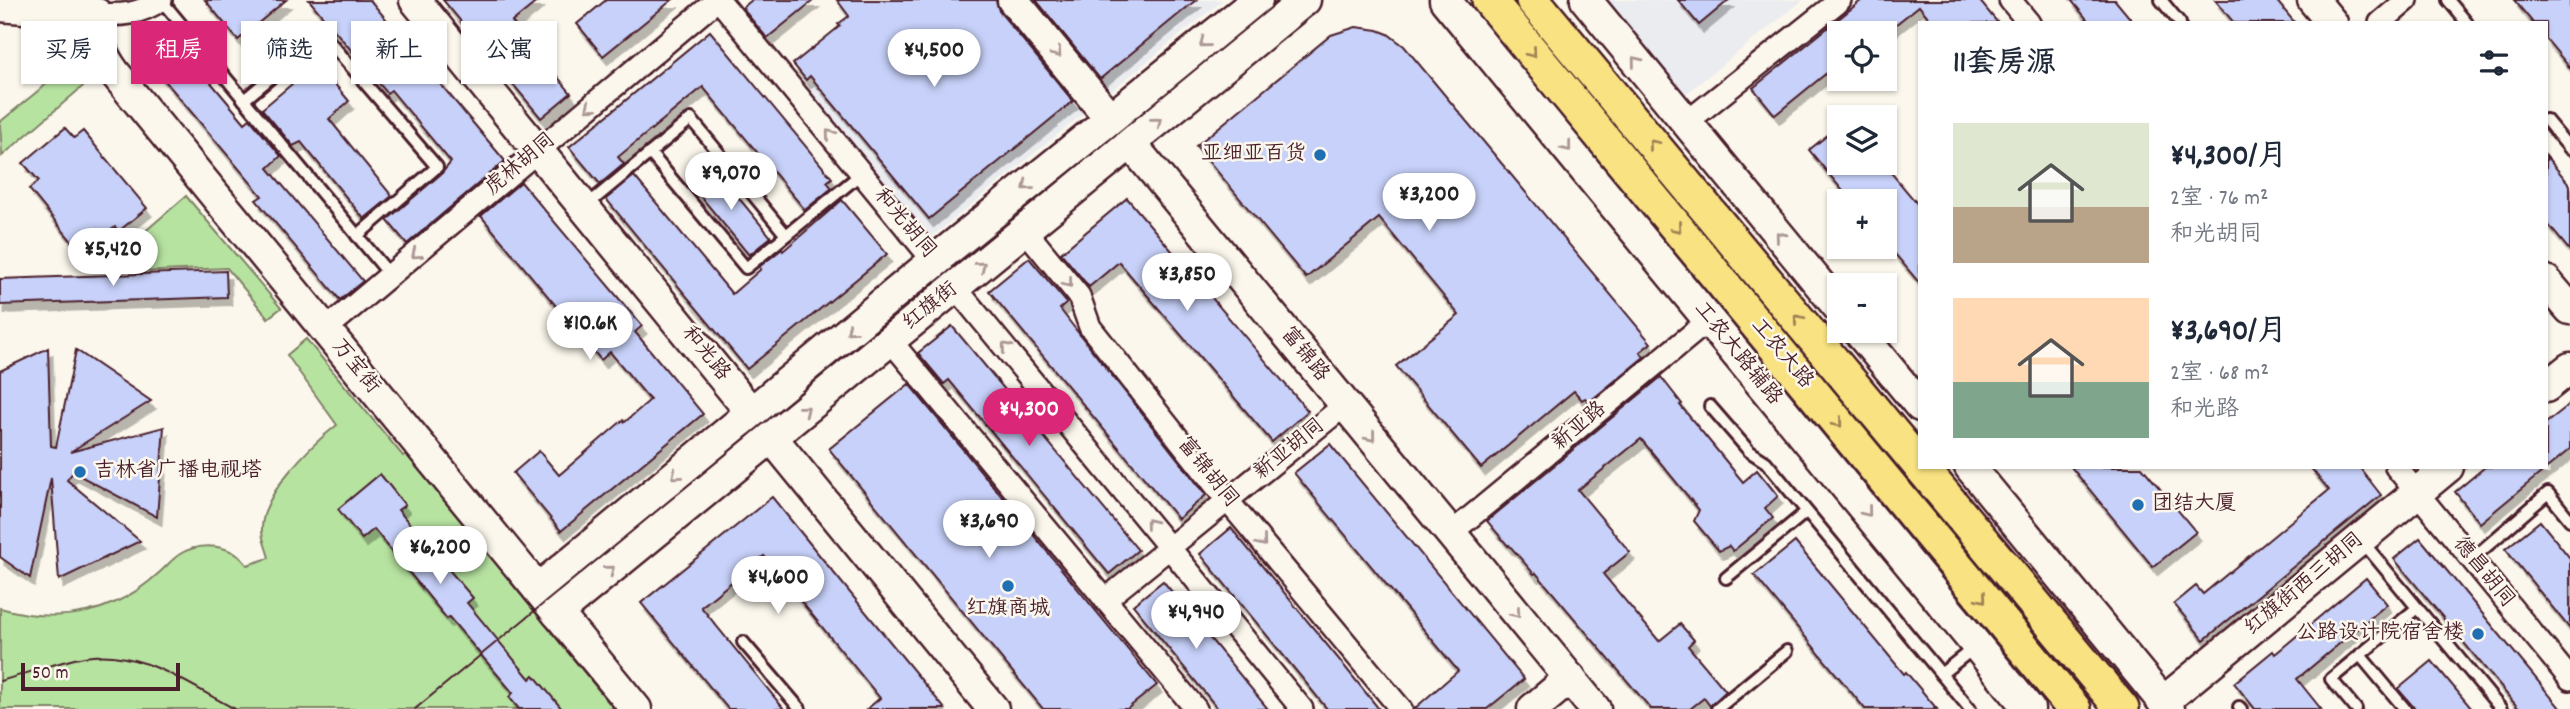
<!DOCTYPE html>
<html lang="zh">
<meta charset="utf-8">
<style>
body{margin:0;font-family:Dekko,"LXGW WenKai TC",sans-serif;background:#f2f2f3;color:#1f2937;height:100vh;display:flex;flex-direction:column;font-size:26px;white-space:nowrap}
*{box-sizing:border-box;margin:0}
p{font-size:23px;color:#747a83}
.icon{flex:none;width:38px;height:38px;fill:none;stroke:currentColor;stroke-width:2;stroke-linecap:round;stroke-linejoin:round}
.map{position:relative;flex:1;overflow:hidden}
.panel{position:absolute;left:1918px;top:21px;width:630px;height:448px;display:flex;flex-direction:column;background:#fff;border-radius:0px;box-shadow:0 2px 5px #0004}
.panel>*{flex:none}
.banner{position:absolute;left:21px;top:21px;width:665px;height:63px;display:flex;gap:14px}
.tools{position:absolute;left:1827px;top:21px;display:grid;gap:14px}
.tools a{display:grid;place-items:center;width:70px;height:70px;border-radius:0px;background:#fff;box-shadow:0 2px 5px #0004;font-size:35px}
.scale{position:absolute;left:21px;bottom:18px;width:159px;box-sizing:border-box;padding-left:7px;border:4px solid #4a1f2b;border-top:0;font-size:19px;line-height:24px;white-space:nowrap;color:#4a1f2b;-webkit-text-stroke:5px #fbf7ec;paint-order:stroke}
.price{position:absolute;translate:-50% -60px;padding:0 16px;border-radius:24px;background:#fff;color:#222;font-size:23px;line-height:46px;filter:drop-shadow(0 2px 4px #0008)}
.price::after{content:'';position:absolute;left:50%;top:42px;width:21px;height:16px;margin-left:-10px;background:inherit;clip-path:polygon(0 0,100% 0,50% 100%)}
.price.active{background:#db2777;color:#fff}
ul{padding:0;list-style:none}
li{display:flex;align-items:center;gap:21px;height:175px;padding:0 35px}
li span{display:grid;place-items:center;flex:none;width:196px;height:140px;border-radius:0px;color:#555}
li>.icon{margin-inline-start:auto}
span .icon{width:84px;height:84px;fill:#fffc;stroke-width:1}
li b{font-size:30px}
h2{display:flex;justify-content:space-between;align-items:center;height:84px;padding:0 35px;font-size:30px}
.pill{padding:0 24px;border-radius:0px;background:#fff;box-shadow:0 2px 5px #0004;font-size:24px;line-height:63px}
.pill.active{background:#db2777;color:#fff}
.map>svg:first-child{display:block}
.built{fill:#ebecf0}
.green{fill:#b7e3a1;stroke:#808166;stroke-width:2}
.building{fill:#c7d1f9;stroke:#4a1f2b;stroke-width:2;filter:url(#shadow)}
.lines{fill:none;stroke-linecap:round;stroke-linejoin:round}
.lane-casing{stroke:#4a1f2b;stroke-width:16}
.street-casing{stroke:#4a1f2b;stroke-width:26}
.secondary-casing{stroke:#4a1f2b;stroke-width:35}
.primary-casing{stroke:#4a1f2b;stroke-width:38}
.lane{stroke:#fbf7ec;stroke-width:10}
.street{stroke:#fbf7ec;stroke-width:21}
.secondary{stroke:#fbf7ec;stroke-width:30}
.primary{stroke:#f8e281;stroke-width:33}
.tram{stroke:#4a1f2b;stroke-width:2}
.oneway{stroke:#ab9695}
.oneway2{stroke:#a18056}
.poi-dot{fill:#1f6fb2;stroke:#fbf7ec;stroke-width:2.5}
.labels{text-anchor:middle;dominant-baseline:central;stroke-width:5;stroke-linejoin:round;paint-order:stroke}
.poi-label{font-size:21px;fill:#4a1f2b;stroke:#fbf7ec;text-anchor:end}
.street-label{font-size:21px;fill:#4a1f2b;stroke:#fbf7ec}
</style>
<div class="map">
<svg width="2570" height="709" viewBox="0 0 2570 709">
<defs>
<filter id="shadow"><feDropShadow dx="4.5" dy="8" stdDeviation="0" flood-color="#0004"/></filter>
</defs>
<rect width="100%" height="100%" fill="#fbf7ec"/>
<filter id="ink" filterUnits="userSpaceOnUse"><feTurbulence type="fractalNoise" baseFrequency=".0143" numOctaves="2"/><feDisplacementMap in="SourceGraphic" scale="14" xChannelSelector="R" yChannelSelector="G"/><feConvolveMatrix kernelMatrix="1 2 1 2 8 2 1 2 1" color-interpolation-filters="sRGB"/></filter>
<g filter="url(#ink)">
<!-- built -->
<g class="built">
<polygon points="914,0 1223,0 929,239 806,90"/>
<polygon points="1602,0 1803,0 1682,97"/>
</g>
<!-- green -->
<g class="green">
<polygon points="72,63 89,81 2,156 0,122"/>
<polygon points="186,196 281,308 268,318 227,268 137,272 120,253"/>
<path d="M306 339 403 456 407 454 614 709H0V608C38 619 79 619 116 602 132 595 147 584 160 572 167 566 172 559 180 554 201 541 232 544 247 565L269 558C267 549 262 539 262 531 260 495 311 445 337 425L287 355Z"/>
</g>
<!-- building -->
<g class="building">
<polygon points="205,0 286,0 238,40"/>
<polygon points="309,0 370,0 505,161 407,244 387,220 442,173 451,162 391,90 387,93"/>
<polygon points="443,0 539,0 512,22 571,93 541,118"/>
<polygon points="606,0 672,0 603,56 577,24"/>
<polygon points="752,0 814,0 767,38 742,8"/>
<polygon points="837,0 996,0 999,11 1073,101 929,219 810,76 806,80 793,64 840,26 838,24 849,16"/>
<polygon points="1036,0 1196,0 1100,79"/>
<polygon points="1678,0 1729,0 1699,25"/>
<polygon points="1862,0 1979,0 1998,23 1933,23 1919,6 1885,33 1839,33 1839,63 1775,115 1753,88"/>
<polygon points="2071,0 2115,0 2134,23 2090,23"/>
<polygon points="2215,0 2276,0 2295,23 2234,23"/>
<polygon points="2514,0 2570,0 2570,68 2546,39 2546,23 2533,23"/>
<polygon points="1356,27 1378,30 1388,34 1404,46 1651,343 1640,352 1644,357 1589,402 1585,398 1582,400 1574,391 1481,468 1396,366 1459,315 1379,218 1306,278 1196,146 1331,35"/>
<polygon points="710,31 832,178 827,182 832,188 805,210 703,87 618,157 624,164 600,184 569,147"/>
<polygon points="171,35 245,123 250,119 281,156 268,168 363,281 340,300 256,200 262,196 145,57"/>
<polygon points="317,63 349,101 329,119 392,196 364,219 301,142 293,146 262,109"/>
<polygon points="1839,126 1839,163 1883,163 1920,207 1920,284 1885,242 1885,201 1851,201 1809,150"/>
<polygon points="65,128 74,138 83,131 147,208 119,231 115,227 82,254 29,189 39,181 23,163"/>
<polygon points="2546,156 2570,185 2570,251 2546,222"/>
<polygon points="714,168 771,237 749,255 692,186"/>
<polygon points="634,176 732,294 761,269 759,267 782,249 783,251 842,200 887,254 747,369 606,199"/>
<polygon points="521,182 642,326 635,332 703,414 561,531 513,473 539,451 559,475 623,420 625,422 650,400 610,352 601,360 481,216"/>
<polygon points="1127,198 1308,411 1272,442 1119,262 1089,287 1061,253"/>
<polygon points="1029,258 1067,303 1060,309 1080,335 1206,495 1178,519 989,291"/>
<polygon points="226,271 227,297 0,305 0,279"/>
<polygon points="952,326 1138,550 1109,574 949,380 944,384 918,353"/>
<polygon points="48,348 51,446 56,447 76,350 151,401 70,452 164,427 157,517 73,472 67,480 140,541 59,580 51,478 30,578 0,557 0,371"/>
<polygon points="1661,377 1682,404 1680,405 1743,482 1757,470 1778,496 1765,508 1773,518 1733,551 1729,546 1719,551 1694,521 1699,510 1641,439 1578,490 1630,552 1603,574 1659,641 1680,624 1694,640 1688,646 1726,691 1710,706 1704,698 1690,709 1651,709 1536,573 1534,574 1509,545 1508,546 1487,521"/>
<polygon points="909,384 1157,685 1127,709 1043,709 829,449"/>
<polygon points="2570,404 2570,449 2480,523 2455,492 2485,467 2546,467 2546,423"/>
<polygon points="1330,444 1524,679 1487,709 1414,709 1458,671 1294,473"/>
<polygon points="2071,467 2142,467 2196,532 2153,567"/>
<polygon points="2310,467 2359,467 2381,495 2204,640 2174,604 2196,586 2203,594 2329,490"/>
<polygon points="380,474 405,505 398,510 473,598 467,603 530,679 534,675 562,709 519,709 509,697 513,693 449,617 447,619 374,529 362,539 338,509"/>
<polygon points="772,497 798,529 945,709 867,709 880,698 764,556 701,607 784,709 728,709 641,603"/>
<polygon points="2540,521 2570,558 2570,629 2505,549"/>
<polygon points="1231,528 1337,657 1379,709 1327,709 1306,683 1200,554"/>
<polygon points="2420,538 2561,709 2519,709 2394,559"/>
<polygon points="1795,542 1904,674 1906,672 1937,709 1865,709 1754,575"/>
<polygon points="2366,578 2387,604 2297,679 2321,709 2255,709 2234,683 2273,651 2275,654"/>
<polygon points="1163,581 1268,709 1218,709 1133,605"/>
<polygon points="2432,661 2472,709 2415,709 2411,704 2398,689"/>
</g>
<g class="lines">
<!-- lane casing -->
<g class="lane-casing">
<g id="lane">
<polyline points="161,0 390,275"/>
<polyline points="2161,0 2180,23"/>
<polyline points="2448,0 2467,23"/>
<polyline points="244,100 323,34 437,167 357,236"/>
<polyline points="2546,120 2570,149"/>
<polyline points="650,153 746,268 862,173"/>
<polyline points="586,206 691,119 786,235"/>
<polyline points="1710,406 1749,451 1766,462 1970,709"/>
<polyline points="2362,541 2501,709"/>
<polyline points="2472,559 2548,493 2570,520"/>
<polyline points="1726,578 1806,512"/>
<polyline points="743,642 800,709"/>
<polyline points="2360,655 2405,709"/>
<polyline points="1941,674 1975,647"/>
<polyline points="2239,707 2241,709"/>
<polyline points="1717,709 1787,651"/>
<polyline points="2356,709 2331,679 2417,608"/>
</g>
</g>
<!-- street casing -->
<g class="street-casing">
<g id="street">
<polyline points="719,0 1302,709"/>
<polyline points="2010,0 2029,23"/>
<path d="M97 14C122 16 140 14 161 0"/>
<polyline points="2380,23 2407,0"/>
<polyline points="1687,122 1840,0"/>
<polyline points="1025,230 1079,296 1090,327 1227,500 1401,709"/>
<polyline points="325,330 717,0"/>
<polyline points="890,340 1196,709"/>
<polyline points="2396,467 2570,679"/>
<polyline points="1450,534 1709,320"/>
<polyline points="1105,600 1345,405"/>
</g>
</g>
<!-- secondary casing -->
<g class="secondary-casing">
<g id="secondary">
<polyline points="415,0 993,709"/>
<polyline points="1013,0 1595,709"/>
<polyline points="1445,0 2029,709"/>
<polyline points="1586,0 1839,308"/>
<polyline points="2313,0 2332,23"/>
<path d="M0 6 97 14C96 39 100 53 114 72L636 709"/>
<polyline points="2546,281 2570,309"/>
<polyline points="1858,331 1920,406"/>
<polyline points="2546,387 2570,368"/>
<polyline points="1970,467 2169,709"/>
<polyline points="538,589 934,261 1257,0"/>
<polyline points="557,613 1305,0"/>
<polyline points="2163,702 2448,467"/>
<polyline points="1533,709 1570,678"/>
</g>
</g>
<!-- primary casing -->
<g class="primary-casing">
<g id="primary">
<polyline points="1489,0 2074,709"/>
<polyline points="1533,0 1920,466"/>
<polyline points="1921,467 2122,709"/>
</g>
</g>
<!-- lane -->
<use href="#lane" class="lane"/>
<!-- street -->
<use href="#street" class="street"/>
<!-- secondary -->
<use href="#secondary" class="secondary"/>
<!-- primary -->
<use href="#primary" class="primary"/>
<!-- tram -->
<g class="tram">
<path d="M0 681C27 674 56 662 84 657 139 647 188 685 235 709"/>
<polyline points="415,709 1280,0"/>
</g>
</g>
<!-- one-way arrows -->
<defs><path id="oneway-chevron" d="M-2-3.5L2.5 0L-2 3.5" fill="none" stroke-width="1.6" stroke-linecap="round" stroke-linejoin="round" transform="scale(1.75)"/></defs>
<g class="oneway">
<use href="#oneway-chevron" transform="translate(1204 43) rotate(141)"/>
<use href="#oneway-chevron" transform="translate(1057 53) rotate(50)"/>
<use href="#oneway-chevron" transform="translate(1636 61) rotate(-129)"/>
<use href="#oneway-chevron" transform="translate(590 107) rotate(140)"/>
<use href="#oneway-chevron" transform="translate(1157 122) rotate(-39)"/>
<use href="#oneway-chevron" transform="translate(830 134) rotate(-130)"/>
<use href="#oneway-chevron" transform="translate(1567 147) rotate(51)"/>
<use href="#oneway-chevron" transform="translate(1027 186) rotate(141)"/>
<use href="#oneway-chevron" transform="translate(1780 236) rotate(-129)"/>
<use href="#oneway-chevron" transform="translate(416 254) rotate(140)"/>
<use href="#oneway-chevron" transform="translate(981 266) rotate(-39)"/>
<use href="#oneway-chevron" transform="translate(1068 283) rotate(51)"/>
<use href="#oneway-chevron" transform="translate(851 330) rotate(140)"/>
<use href="#oneway-chevron" transform="translate(1006 347) rotate(-129)"/>
<use href="#oneway-chevron" transform="translate(805 410) rotate(-39)"/>
<use href="#oneway-chevron" transform="translate(1371 437) rotate(51)"/>
<use href="#oneway-chevron" transform="translate(676 475) rotate(140)"/>
<use href="#oneway-chevron" transform="translate(1867 512) rotate(51)"/>
<use href="#oneway-chevron" transform="translate(1150 523) rotate(-129)"/>
<use href="#oneway-chevron" transform="translate(1262 542) rotate(50)"/>
<use href="#oneway-chevron" transform="translate(610 570) rotate(-39)"/>
<use href="#oneway-chevron" transform="translate(1516 613) rotate(50)"/>
</g>
<g class="oneway2">
<use href="#oneway-chevron" transform="translate(1532 53) rotate(50)"/>
<use href="#oneway-chevron" transform="translate(1653 144) rotate(-130)"/>
<use href="#oneway-chevron" transform="translate(1677 228) rotate(50)"/>
<use href="#oneway-chevron" transform="translate(1798 319) rotate(-130)"/>
<use href="#oneway-chevron" transform="translate(1838 423) rotate(50)"/>
<use href="#oneway-chevron" transform="translate(1982 598) rotate(50)"/>
</g>
</g>
<!-- markers -->
<g class="poi-dot">
<circle cx="1320" cy="155" r="7"/>
<circle cx="80" cy="472" r="7"/>
<circle cx="2138" cy="505" r="7"/>
<circle cx="1008" cy="586" r="7"/>
<circle cx="2478" cy="634" r="7"/>
</g>
<g class="labels">
<!-- poi labels -->
<g class="poi-label">
<text x="1306" y="155">亚细亚百货</text>
<text x="94" y="472" text-anchor="start">吉林省广播电视塔</text>
<text x="2152" y="505" text-anchor="start">团结大厦</text>
<text x="1008" y="610" text-anchor="middle">红旗商城</text>
<text x="2464" y="634">公路设计院宿舍楼</text>
</g>
<!-- street labels -->
<g class="street-label">
<text transform="translate(521 165) rotate(-40)">虎林胡同</text>
<text transform="translate(904 224) rotate(50)">和光胡同</text>
<text transform="translate(931 307) rotate(-39)">红旗街</text>
<text transform="translate(705 354) rotate(51)">和光路</text>
<text transform="translate(1737 354) rotate(51)">工农大路辅路</text>
<text transform="translate(1781 354) rotate(50)">工农大路</text>
<text transform="translate(1304 355) rotate(51)">富锦路</text>
<text transform="translate(355 367) rotate(51)">万宝街</text>
<text transform="translate(1580 427) rotate(-40)">新亚路</text>
<text transform="translate(1290 450) rotate(-39)">新亚胡同</text>
<text transform="translate(1207 473) rotate(51)">富锦胡同</text>
<text transform="translate(2483 573) rotate(51)">德昌胡同</text>
<text transform="translate(2305 585) rotate(-40)">红旗街西三胡同</text>
</g>
</g>
</svg>
<div class="tools">
<a><svg class="icon" aria-label="locate" viewBox="0 0 24 24"><circle cx="12" cy="12" r="6"/><path d="M12 2v4M12 18v4M2 12h4M18 12h4"/></svg></a>
<a><svg class="icon" aria-label="layers" viewBox="0 0 24 24"><path d="M12 4l9 5-9 5-9-5zM3 14l9 5 9-5"/></svg></a>
<a>+</a>
<a>−</a>
</div>
<div class="scale">50 m</div>
<b class="price" style="left:934px;top:89px">¥4,500</b>
<b class="price" style="left:731px;top:212px">¥9,070</b>
<b class="price" style="left:1429px;top:233px">¥3,200</b>
<b class="price" style="left:113px;top:288px">¥5,420</b>
<b class="price" style="left:1187px;top:313px">¥3,850</b>
<b class="price" style="left:590px;top:362px">¥10.6K</b>
<b class="price active" style="left:1029px;top:448px">¥4,300</b>
<b class="price" style="left:989px;top:560px">¥3,690</b>
<b class="price" style="left:440px;top:586px">¥6,200</b>
<b class="price" style="left:778px;top:616px">¥4,600</b>
<b class="price" style="left:1196px;top:651px">¥4,940</b>
<div class="banner">
<a class="pill">买房</a>
<a class="pill active">租房</a>
<a class="pill">筛选</a>
<a class="pill">新上</a>
<a class="pill">公寓</a>
</div>
<section class="panel">
<h2>11套房源<svg class="icon" aria-label="filters" viewBox="0 0 24 24"><path d="M4 7h16M4 17h16"/><circle cx="9" cy="7" r="2"/><circle cx="15" cy="17" r="2"/></svg></h2>
<ul>
<li><span style="background:linear-gradient(#dfe7d0 60%,#b9a48a 0)"><svg class="icon" aria-label="home" viewBox="0 0 24 24"><path d="M3 11l9-7 9 7M6 9v11h12V9"/></svg></span><div><b>¥4,300/月</b><p>2室 · 76 m²</p><p>和光胡同</p></div></li>
<li><span style="background:linear-gradient(#ffd9b3 60%,#7fa58c 0)"><svg class="icon" aria-label="home" viewBox="0 0 24 24"><path d="M3 11l9-7 9 7M6 9v11h12V9"/></svg></span><div><b>¥3,690/月</b><p>2室 · 68 m²</p><p>和光路</p></div></li>
</ul>
</section>
</div>
